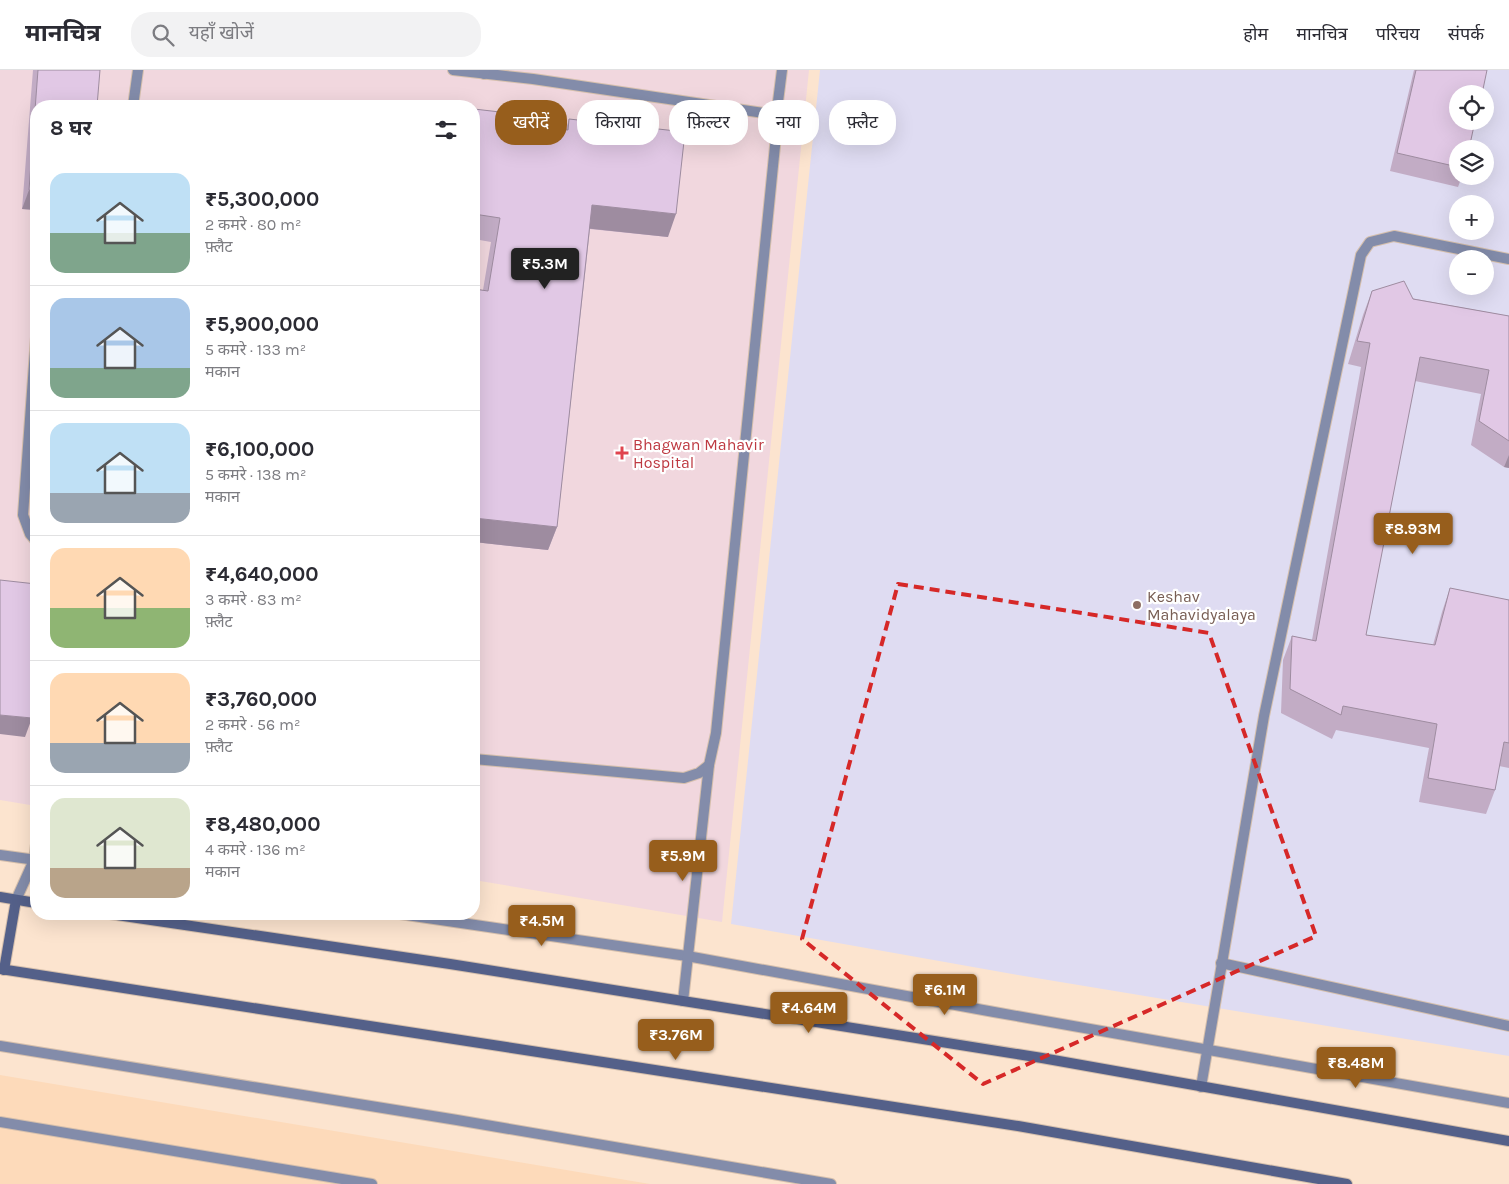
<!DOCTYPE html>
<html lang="hi">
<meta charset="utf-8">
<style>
body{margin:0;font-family:Karla,"Noto Sans Devanagari",sans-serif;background:#f2f2f3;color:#2b2b33;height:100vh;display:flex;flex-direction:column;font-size:19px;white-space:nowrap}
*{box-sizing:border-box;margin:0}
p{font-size:16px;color:#7c7c81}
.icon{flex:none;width:28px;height:28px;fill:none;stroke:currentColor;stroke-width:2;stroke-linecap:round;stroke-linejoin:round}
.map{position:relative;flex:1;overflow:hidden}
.sheet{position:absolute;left:30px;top:30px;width:450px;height:820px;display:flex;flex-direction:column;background:#fff;border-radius:20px;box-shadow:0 5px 20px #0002}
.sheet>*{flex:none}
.guide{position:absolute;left:495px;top:30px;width:475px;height:45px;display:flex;gap:10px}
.controls{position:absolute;left:1449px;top:15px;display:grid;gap:10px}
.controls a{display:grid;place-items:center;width:45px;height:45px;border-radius:50%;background:#fff;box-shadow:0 5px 20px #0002;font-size:25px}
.price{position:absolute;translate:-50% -42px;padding:0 11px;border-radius:5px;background:#975e1c;color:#fff;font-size:16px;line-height:32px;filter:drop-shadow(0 1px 2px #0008)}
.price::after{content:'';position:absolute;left:50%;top:30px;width:15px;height:11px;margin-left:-8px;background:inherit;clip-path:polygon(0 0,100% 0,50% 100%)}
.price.current{background:#222;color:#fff}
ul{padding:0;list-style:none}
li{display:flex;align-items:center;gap:15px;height:125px;padding:0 20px}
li+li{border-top:1px solid #e1e1e2}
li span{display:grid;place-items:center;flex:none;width:140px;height:100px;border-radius:15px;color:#555}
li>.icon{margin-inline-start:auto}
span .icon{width:60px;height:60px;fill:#fffc;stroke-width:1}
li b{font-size:21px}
h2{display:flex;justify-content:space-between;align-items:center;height:60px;padding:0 20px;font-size:21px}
.chip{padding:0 18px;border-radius:20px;background:#fff;box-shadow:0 5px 20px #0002;font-size:18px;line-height:45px}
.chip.current{background:#975e1c;color:#fff}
header{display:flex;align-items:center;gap:30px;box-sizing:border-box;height:70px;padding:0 25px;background:#fff;border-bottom:1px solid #e1e1e2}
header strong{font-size:24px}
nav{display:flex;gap:28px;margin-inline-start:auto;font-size:18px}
.search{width:350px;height:45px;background:#f2f2f3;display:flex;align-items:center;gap:12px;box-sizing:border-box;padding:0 18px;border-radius:20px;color:#7c7c81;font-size:19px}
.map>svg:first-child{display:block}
.built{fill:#fddaba}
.education{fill:#dfdcf2;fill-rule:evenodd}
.medical{fill:#f1d7de}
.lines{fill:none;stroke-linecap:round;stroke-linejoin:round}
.service-casing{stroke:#d5bfac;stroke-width:12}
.minor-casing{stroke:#d5bfac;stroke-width:12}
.secondary-casing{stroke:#d5bfac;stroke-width:12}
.service{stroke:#838caa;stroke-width:10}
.minor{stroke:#838caa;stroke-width:10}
.secondary{stroke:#546089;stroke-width:10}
.wall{fill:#c2acc5}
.shaded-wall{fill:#9e8ca0}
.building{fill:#e1c8e5;stroke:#9e8ca0}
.marked{fill:none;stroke:#d62828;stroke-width:4;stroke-dasharray:10 6;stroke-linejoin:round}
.health-dot{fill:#e0444e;stroke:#fff;stroke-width:2}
.education-dot{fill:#8d6e63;stroke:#fff;stroke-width:2}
.labels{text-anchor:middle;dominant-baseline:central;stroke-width:4.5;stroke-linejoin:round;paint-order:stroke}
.health-label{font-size:16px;fill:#be3a42;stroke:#fff;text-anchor:start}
.education-label{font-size:16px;fill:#785e54;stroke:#fff;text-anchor:start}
</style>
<header>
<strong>मानचित्र</strong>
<div class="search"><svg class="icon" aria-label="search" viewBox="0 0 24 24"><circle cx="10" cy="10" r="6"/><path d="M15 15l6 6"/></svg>यहाँ खोजें</div>
<nav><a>होम</a><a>मानचित्र</a><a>परिचय</a><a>संपर्क</a></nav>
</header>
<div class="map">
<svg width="1509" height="1114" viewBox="0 0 1509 1114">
<rect width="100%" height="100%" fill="#fce4cf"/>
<!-- built -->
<polygon class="built" points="0,1005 650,1114 0,1114"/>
<!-- education -->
<path class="education" d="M820 0H1509V986L1018 905 731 854ZM1458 24H1485V51H1458ZM1458 79H1485V106H1458ZM1458 134H1485V161H1458ZM1458 189H1485V216H1458Z"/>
<!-- medical -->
<polygon class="medical" points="0,0 809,0 722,852 474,810 474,36 36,36 36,736 0,730"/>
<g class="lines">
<!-- service casing -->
<g class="service-casing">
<g id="service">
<polyline points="453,0 533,9 764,43 770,46 775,55 776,66 716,663 709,695 699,703 684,708 474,689"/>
<polyline points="133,36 138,0"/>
<polyline points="36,267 23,445 30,464 36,471"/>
<polyline points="16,830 34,790 36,774"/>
<polyline points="1221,893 1509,956"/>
<polyline points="0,976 457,1050 831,1114"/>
<polyline points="1201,1017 1264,646 1361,185 1370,172 1394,166 1509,189"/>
<polyline points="0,1052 372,1114"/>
</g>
</g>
<!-- minor casing -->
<g class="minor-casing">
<g id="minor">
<polyline points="484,4 485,0"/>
<polyline points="775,55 782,0"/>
<polyline points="0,785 36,790"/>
<polyline points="400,844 687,886 994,942 1509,1033"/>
<polyline points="683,931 709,695"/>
</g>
</g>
<!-- secondary casing -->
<g class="secondary-casing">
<g id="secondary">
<polyline points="0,827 36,833"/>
<polyline points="110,844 450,894 1042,988 1509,1071"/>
<polyline points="0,899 1018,1056 1347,1114"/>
<polyline points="4,900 16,830"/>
</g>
</g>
<!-- service -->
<use href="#service" class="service"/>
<!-- minor -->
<use href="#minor" class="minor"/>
<!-- secondary -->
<use href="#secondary" class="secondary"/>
</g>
<!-- wall -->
<g class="wall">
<polygon points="33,0 100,0 36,36 36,140 22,139"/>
<polygon points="1414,0 1487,0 1458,79 1458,106 1462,106 1458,117 1390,101"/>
<polygon points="474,39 499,52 566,59 569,49 668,167 590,159 557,457 548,480 474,472 474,219 483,220 491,172 474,169"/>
<polygon points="1372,221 1509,246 1509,398 1504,397 1471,375 1481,324 1415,311 1366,565 1433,575 1442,542 1450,518 1509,530 1509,698 1499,696 1495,720 1486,744 1419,732 1429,678 1336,660 1332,669 1281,643 1283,590 1292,566 1312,570 1361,297 1348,294 1363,245"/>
</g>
<!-- shaded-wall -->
<g class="shaded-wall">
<polygon points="29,120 36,121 36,140 22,139"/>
<polygon points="592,135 676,144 668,167 584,158"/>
<polygon points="1509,385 1509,398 1504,397"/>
<polygon points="474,448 557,457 548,480 474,472"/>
<polygon points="0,645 32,648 25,667 0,664"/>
</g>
<!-- building -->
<g class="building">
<polygon points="38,0 100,0 97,36 36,36 36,121 29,120"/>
<polygon points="1416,0 1487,0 1482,24 1458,24 1458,51 1475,51 1469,79 1458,79 1458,97 1397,83"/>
<polygon points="474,39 500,42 499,52 568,60 569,49 685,62 676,144 592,135 557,457 474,448 474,219 488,221 500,148 474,144"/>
<polygon points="1404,211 1413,229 1509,246 1509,371 1479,351 1489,300 1420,287 1366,565 1435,575 1450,518 1509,530 1509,673 1504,672 1495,720 1428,708 1437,654 1343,636 1341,645 1290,619 1292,566 1316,571 1370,273 1357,271 1372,221"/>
<polygon points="0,510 36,514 36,605 32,648 0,645"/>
</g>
<!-- marked area -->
<path class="marked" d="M898 514 1209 563 1316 866 983 1014 802 869Z"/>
<!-- markers -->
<path class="health-dot" d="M619.5 375.5h5v5h5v5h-5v5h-5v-5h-5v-5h5z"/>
<circle class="education-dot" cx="1137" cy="535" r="5"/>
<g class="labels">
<!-- health labels -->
<g class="health-label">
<text x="633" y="374">Bhagwan Mahavir<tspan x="633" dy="18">Hospital</tspan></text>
</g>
<!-- education labels -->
<g class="education-label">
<text x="1147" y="526">Keshav<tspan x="1147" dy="18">Mahavidyalaya</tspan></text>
</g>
</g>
</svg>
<div class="controls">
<a><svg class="icon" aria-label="locate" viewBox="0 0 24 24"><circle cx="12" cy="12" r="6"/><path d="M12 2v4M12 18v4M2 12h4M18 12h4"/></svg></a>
<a><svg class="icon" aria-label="layers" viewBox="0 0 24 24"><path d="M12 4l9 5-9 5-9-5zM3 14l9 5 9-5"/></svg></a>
<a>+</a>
<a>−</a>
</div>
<b class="price current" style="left:545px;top:220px">₹5.3M</b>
<b class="price" style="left:1413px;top:485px">₹8.93M</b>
<b class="price" style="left:683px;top:812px">₹5.9M</b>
<b class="price" style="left:542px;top:877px">₹4.5M</b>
<b class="price" style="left:945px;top:946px">₹6.1M</b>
<b class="price" style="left:809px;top:964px">₹4.64M</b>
<b class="price" style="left:676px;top:991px">₹3.76M</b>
<b class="price" style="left:1356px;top:1019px">₹8.48M</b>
<div class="guide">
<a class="chip current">खरीदें</a>
<a class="chip">किराया</a>
<a class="chip">फ़िल्टर</a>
<a class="chip">नया</a>
<a class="chip">फ़्लैट</a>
</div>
<section class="sheet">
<h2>8 घर<svg class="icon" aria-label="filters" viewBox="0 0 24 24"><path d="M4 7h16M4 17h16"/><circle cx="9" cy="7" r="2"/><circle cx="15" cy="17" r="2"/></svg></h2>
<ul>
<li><span style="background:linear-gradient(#bfe0f5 60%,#7fa58c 0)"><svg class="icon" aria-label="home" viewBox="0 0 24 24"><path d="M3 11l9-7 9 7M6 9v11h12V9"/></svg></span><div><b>₹5,300,000</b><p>2 कमरे · 80 m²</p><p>फ़्लैट</p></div></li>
<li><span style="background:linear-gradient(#a9c7e8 70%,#7fa58c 0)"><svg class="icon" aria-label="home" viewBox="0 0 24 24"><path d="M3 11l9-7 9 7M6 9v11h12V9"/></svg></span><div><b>₹5,900,000</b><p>5 कमरे · 133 m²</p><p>मकान</p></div></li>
<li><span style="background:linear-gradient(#bfe0f5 70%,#9aa5b1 0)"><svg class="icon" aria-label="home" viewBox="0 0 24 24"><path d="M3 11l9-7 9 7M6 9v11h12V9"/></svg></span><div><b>₹6,100,000</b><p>5 कमरे · 138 m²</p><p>मकान</p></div></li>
<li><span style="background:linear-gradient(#ffd9b3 60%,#8fb573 0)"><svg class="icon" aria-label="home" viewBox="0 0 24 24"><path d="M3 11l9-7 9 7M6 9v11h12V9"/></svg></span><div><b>₹4,640,000</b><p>3 कमरे · 83 m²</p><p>फ़्लैट</p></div></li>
<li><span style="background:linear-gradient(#ffd9b3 70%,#9aa5b1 0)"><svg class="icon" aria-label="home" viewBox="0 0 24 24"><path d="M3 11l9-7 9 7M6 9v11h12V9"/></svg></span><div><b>₹3,760,000</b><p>2 कमरे · 56 m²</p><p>फ़्लैट</p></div></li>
<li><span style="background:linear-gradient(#dfe7d0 70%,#b9a48a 0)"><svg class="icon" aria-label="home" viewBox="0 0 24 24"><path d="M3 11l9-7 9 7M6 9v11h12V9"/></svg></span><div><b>₹8,480,000</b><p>4 कमरे · 136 m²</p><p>मकान</p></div></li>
</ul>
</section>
</div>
